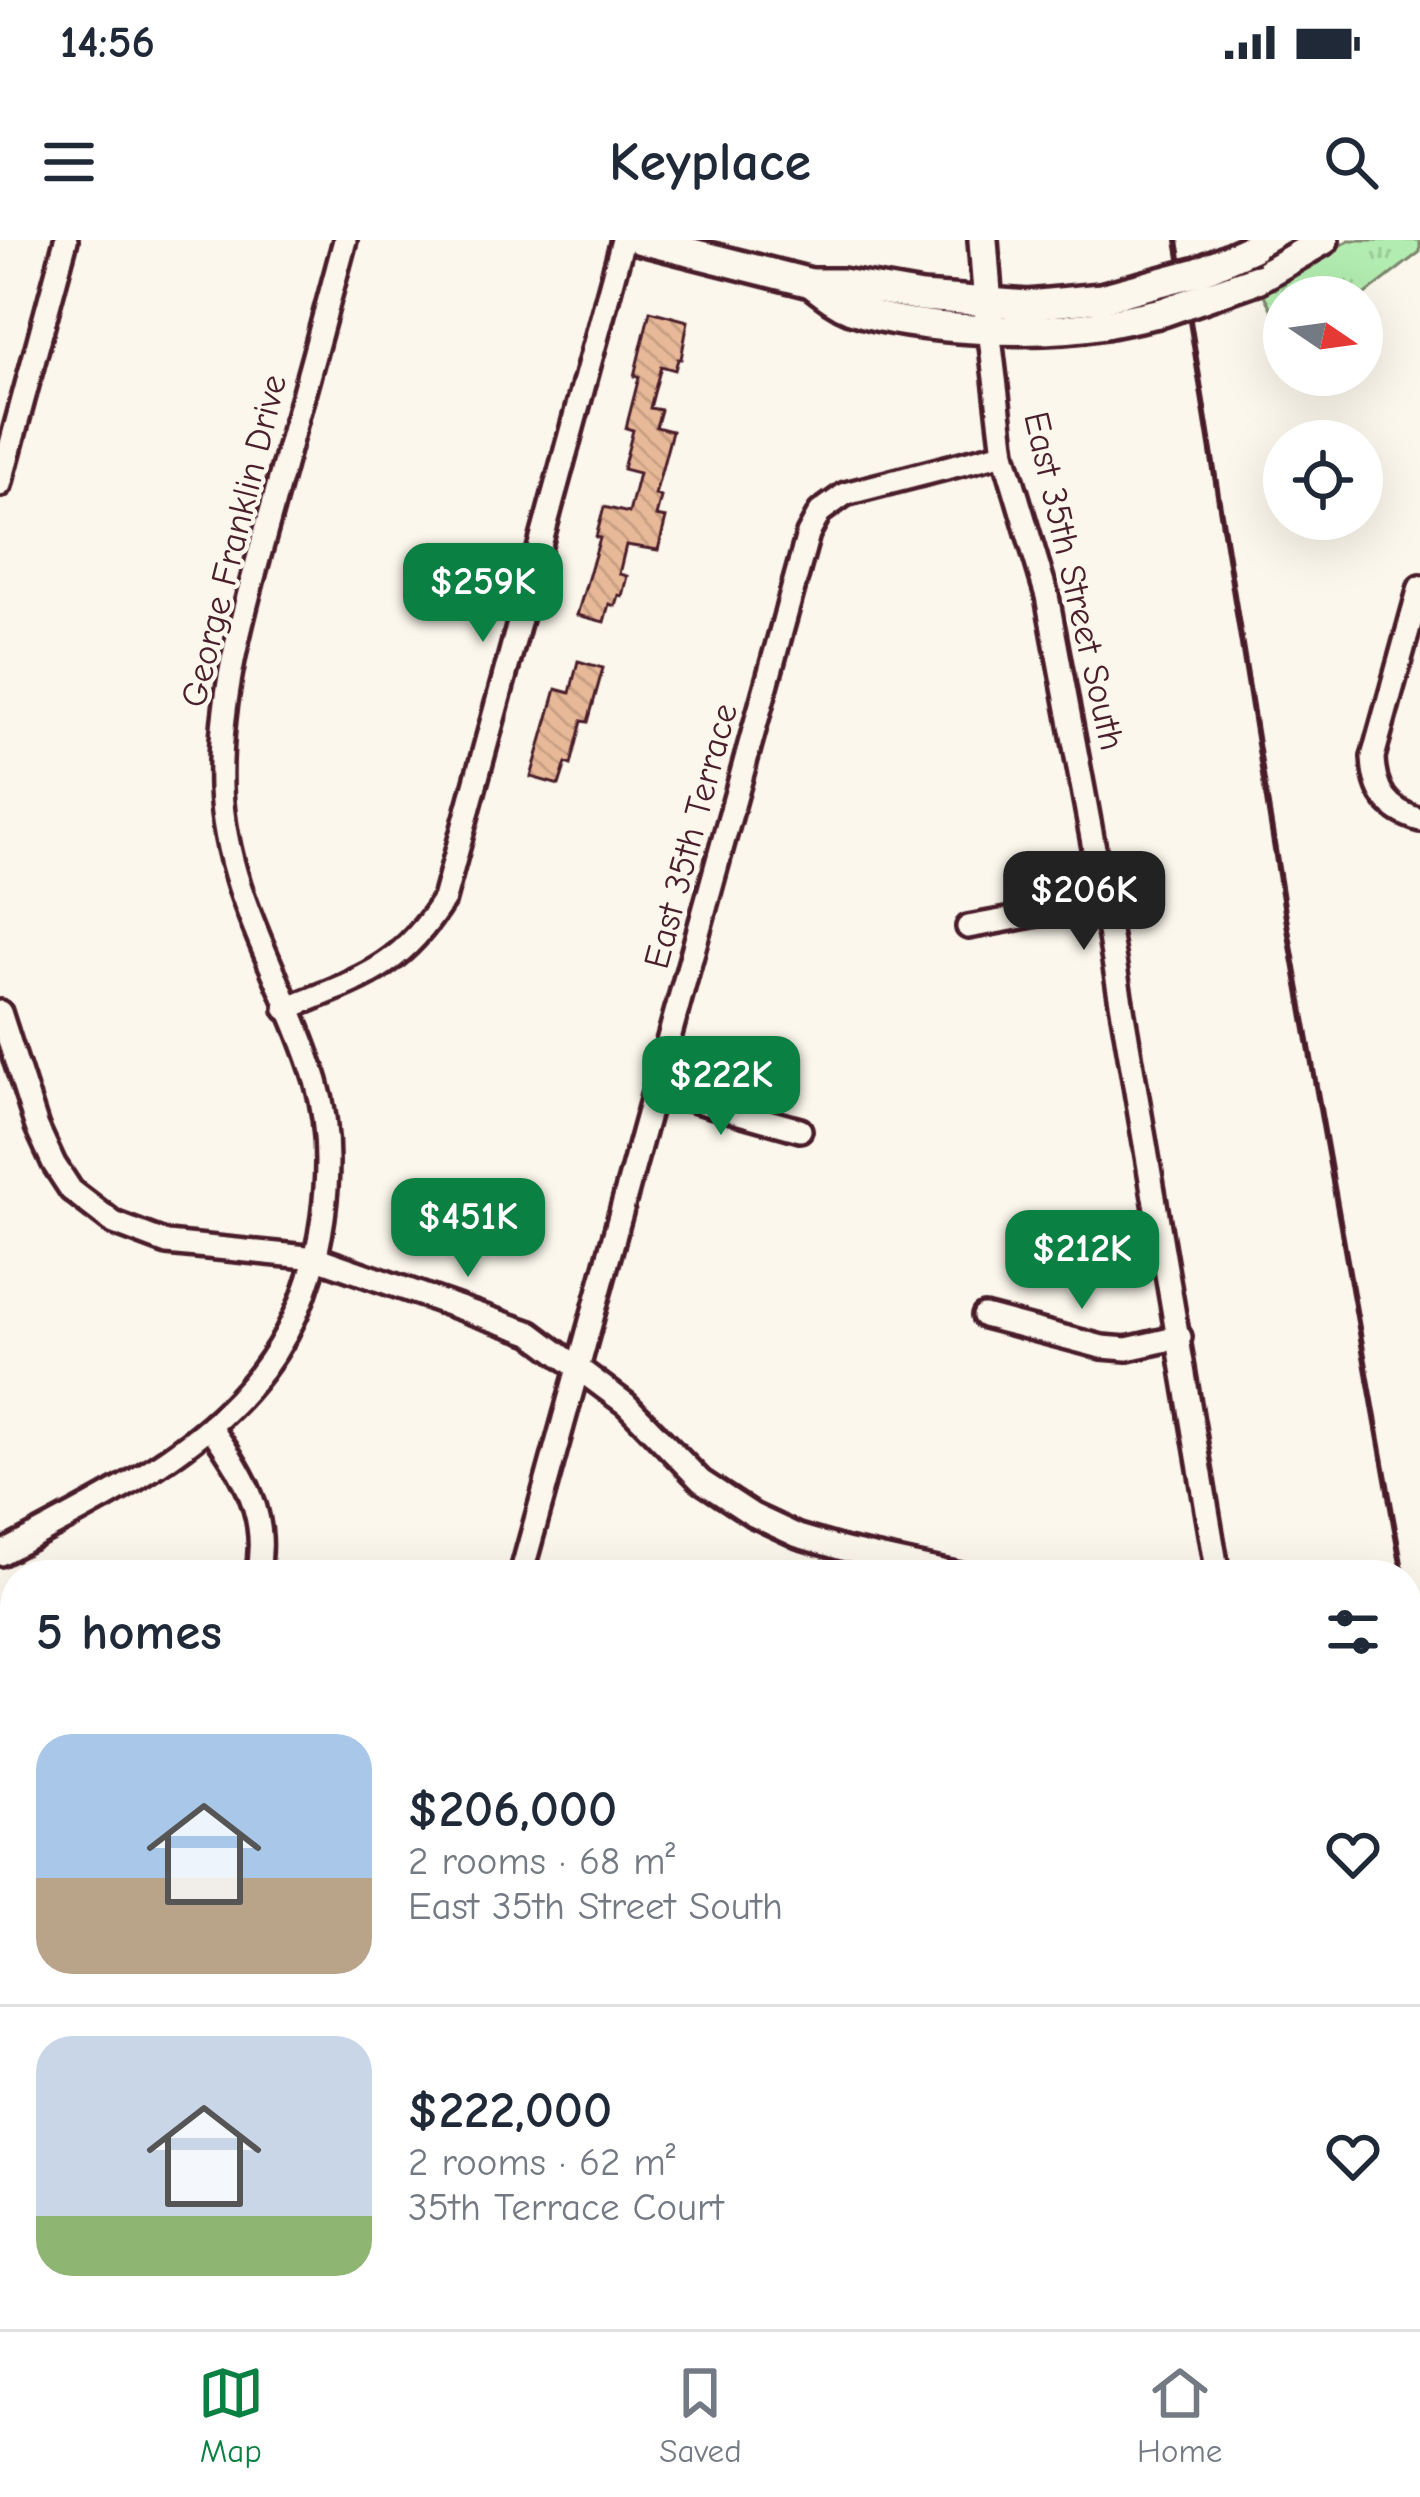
<!DOCTYPE html>
<meta charset="utf-8">
<style>
body{margin:0;font-family:"Comic Neue",sans-serif;background:#f6f6f7;color:#1f2937;height:100vh;display:flex;flex-direction:column;font-size:45px;white-space:nowrap}
*{box-sizing:border-box;margin:0}
p{font-size:39px;color:#747a83}
.icon{flex:none;width:66px;height:66px;fill:none;stroke:currentColor;stroke-width:2;stroke-linecap:round;stroke-linejoin:round}
.map{position:relative;flex:1;overflow:hidden}
.sheet{position:absolute;left:0px;top:1320px;width:1422px;height:771px;display:flex;flex-direction:column;background:#fff;border-radius:48px 48px 0 0;box-shadow:0 12px 48px #0002}
.sheet>*{flex:none}
.needle{width:78px;rotate:103deg}
.buttons{position:absolute;left:1263px;top:36px;display:grid;gap:24px}
.buttons a{display:grid;place-items:center;width:120px;height:120px;border-radius:50%;background:#fff;box-shadow:0 12px 48px #0002;font-size:60px}
.price{position:absolute;translate:-50% -102px;padding:0 27px;border-radius:24px;background:#0b8043;color:#fff;font-size:39px;line-height:78px;filter:drop-shadow(0 3px 6px #0008)}
.price::after{content:'';position:absolute;left:50%;top:72px;width:36px;height:27px;margin-left:-18px;background:inherit;clip-path:polygon(0 0,100% 0,50% 100%)}
.price.selected{background:#222;color:#fff}
ul{padding:0;list-style:none}
li{display:flex;align-items:center;gap:36px;height:300px;padding:0 36px}
li+li{border-top:3px solid #e0e1e3}
li span{display:grid;place-items:center;flex:none;width:336px;height:240px;border-radius:36px;color:#555}
li>.icon{margin-inline-start:auto}
span .icon{width:144px;height:144px;fill:#fffc;stroke-width:1}
li b{font-size:51px}
h2{display:flex;justify-content:space-between;align-items:center;height:144px;padding:0 36px;font-size:51px}
.status{display:flex;justify-content:space-between;align-items:center;height:84px;padding:0 60px;background:#fff;direction:ltr}
.status svg{height:33px;fill:currentColor}
header{display:flex;justify-content:space-between;align-items:center;height:156px;padding:0 36px;background:#fff;font-size:54px;font-weight:700}
.dock{display:flex;justify-content:space-around;align-items:center;height:168px;border-top:3px solid #e0e1e3;background:#fff;font-size:33px;color:#747a83}
.dock a{display:grid;justify-items:center;gap:6px}
.dock .selected{color:#0b8043}
.map>svg:first-child{display:block}
.grass{fill:url(#grass-tufts);stroke:#7e866e;stroke-width:3}
.building{fill:url(#building-back-hatch);stroke:#4a1f2b;stroke-width:3}
.lines{fill:none;stroke-linecap:round;stroke-linejoin:round}
.minor-casing{stroke:#4a1f2b;stroke-width:30}
.major-casing{stroke:#4a1f2b;stroke-width:36}
.minor{stroke:#fbf7ec;stroke-width:21}
.major{stroke:#fbf7ec;stroke-width:27}
.rail{stroke:#4a1f2b;stroke-width:6}
.major-bridge-casing{stroke:#4a1f2b;stroke-width:36;stroke-linecap:butt}
.major-bridge{stroke:#fbf7ec;stroke-width:27}
.labels{text-anchor:middle;dominant-baseline:central;stroke-width:9;stroke-linejoin:round;paint-order:stroke}
.street-label{font-size:36px;fill:#4a1f2b;stroke:#fbf7ec}
</style>
<div class="status"><b>14:56</b><svg viewBox="0 0 49 12"><path d="M0 12V9h3v3zM5 12V6h3v6zM10 12V3h3v9zM15 12V0h3v12zM26 1h20v11H26zM47 4h2v5h-2z"/></svg></div>
<header><svg class="icon" aria-label="menu" viewBox="0 0 24 24"><path d="M4 6h16M4 12h16M4 18h16"/></svg>Keyplace<svg class="icon" aria-label="search" viewBox="0 0 24 24"><circle cx="10" cy="10" r="6"/><path d="M15 15l6 6"/></svg></header>
<div class="map">
<svg width="1420" height="2089" viewBox="0 0 1420 2089">
<defs>
<pattern id="grass-tufts" width="24" height="20" patternUnits="userSpaceOnUse" patternTransform="scale(3)"><rect width="24" height="20" fill="#b2ecb0"/><path d="M3 7l-1-3M5 7V3M7 7l1-3M15 17l-1-3M17 17v-4M19 17l1-3" fill="none" stroke="#9bca98"/></pattern>
<pattern id="building-back-hatch" width="6" height="6" patternUnits="userSpaceOnUse" patternTransform="scale(3)"><rect width="6" height="6" fill="#e8b998"/><path d="M-1 5l2 2M0 0l6 6M5-1l2 2" fill="none" stroke="#c89f83"/></pattern>
</defs>
<rect width="100%" height="100%" fill="#fbf7ec"/>
<filter id="ink" filterUnits="userSpaceOnUse"><feTurbulence type="fractalNoise" baseFrequency=".00833" numOctaves="2"/><feDisplacementMap in="SourceGraphic" scale="24" xChannelSelector="R" yChannelSelector="G"/><feConvolveMatrix kernelMatrix="1 2 1 2 8 2 1 2 1" color-interpolation-filters="sRGB"/></filter>
<g filter="url(#ink)">
<!-- grass -->
<polygon class="grass" points="1349,0 1420,0 1420,12 1362,57 1284,57 1284,94 1263,53"/>
<!-- building -->
<g class="building">
<polygon points="650,71 688,81 681,119 678,119 675,130 661,126 650,168 661,170 656,187 672,191 655,255 661,257 656,276 666,278 658,310 626,305 619,334 627,336 622,356 618,355 615,366 609,364 604,382 577,375 600,298 596,297 604,267 629,273 639,233 623,229 633,190 626,188 639,137 634,136"/>
<polygon points="578,421 603,428 588,482 582,481 571,525 566,523 559,545 531,537 556,449 570,453"/>
</g>
<g class="lines">
<!-- minor casing -->
<g class="minor-casing">
<g id="minor">
<polyline points="989,89 1004,213 1047,356 1104,662 1218,1335"/>
<polyline points="0,245 66,0"/>
<path d="M1420 347 1373 517C1374 551 1387 570 1420 580"/>
<polyline points="968,687 1104,662"/>
<path d="M286 769C359 739 400 730 444 659L623 0"/>
<polyline points="0,772 37,887 54,924 71,950 114,983 167,1003 317,1018 531,1093 626,1164 701,1241 753,1275 798,1296 846,1310 960,1335"/>
<polyline points="657,850 800,890"/>
<polyline points="984,1076 1102,1107 1127,1109 1180,1097"/>
<path d="M211 1188C244 1234 270 1277 257 1335"/>
<path d="M0 1314C154 1232 297 1169 323 977 329 933 329 884 316 841 286 742 225 656 221 548 218 453 246 363 271 272 296 181 321 91 345 0"/>
<polyline points="521,1335 808,294 820,272 845,254 1004,213"/>
<polyline points="1407,2009 1420,2009"/>
<polyline points="0,2034 15,2029"/>
<polyline points="608,2076 609,2089"/>
<polyline points="324,2089 326,2076"/>
<polyline points="944,2089 947,2076"/>
</g>
</g>
<!-- major casing -->
<g class="major-casing">
<g id="major">
<polyline points="641,0 811,43 842,43 922,57 1028,65 1101,58"/>
<polyline points="983,0 989,79"/>
<polyline points="1257,39 1324,0"/>
<path d="M811 43C824 53 836 63 851 69 917 91 1037 96 1105 84"/>
</g>
</g>
<!-- minor -->
<use href="#minor" class="minor"/>
<!-- major -->
<use href="#major" class="major"/>
<!-- rail -->
<g class="rail">
<polyline points="1177,0 1285,672 1403,1335"/>
<polyline points="1407,1359 1420,1432"/>
</g>
<!-- major-bridge casing -->
<g class="major-bridge-casing">
<g id="major-bridge">
<polyline points="1101,58 1198,32 1252,8"/>
<polyline points="1105,84 1163,72 1257,39"/>
</g>
</g>
<!-- major-bridge -->
<use href="#major-bridge" class="major-bridge"/>
</g>
</g>
<g class="labels">
<!-- street labels -->
<g class="street-label">
<text transform="translate(234 301) rotate(-76)">George Franklin Drive</text>
<text transform="translate(1074 341) rotate(77)">East 35th Street South</text>
<text transform="translate(691 596) rotate(-75)">East 35th Terrace</text>
</g>
</g>
</svg>
<div class="buttons">
<a><svg class="needle" viewBox="-14 -14 28 28"><path d="M0-13l5 13h-10z" fill="#e53935"/><path d="M0 13l5-13h-10z" fill="#747a83"/></svg></a>
<a><svg class="icon" aria-label="locate" viewBox="0 0 24 24"><circle cx="12" cy="12" r="6"/><path d="M12 2v4M12 18v4M2 12h4M18 12h4"/></svg></a>
</div>
<b class="price" style="left:483px;top:405px">$259K</b>
<b class="price selected" style="left:1084px;top:713px">$206K</b>
<b class="price" style="left:721px;top:898px">$222K</b>
<b class="price" style="left:468px;top:1040px">$451K</b>
<b class="price" style="left:1082px;top:1072px">$212K</b>
<section class="sheet">
<h2>5 homes<svg class="icon" aria-label="filters" viewBox="0 0 24 24"><path d="M4 7h16M4 17h16"/><circle cx="9" cy="7" r="2"/><circle cx="15" cy="17" r="2"/></svg></h2>
<ul>
<li><span style="background:linear-gradient(#a9c7e8 60%,#b9a48a 0)"><svg class="icon" aria-label="home" viewBox="0 0 24 24"><path d="M3 11l9-7 9 7M6 9v11h12V9"/></svg></span><div><b>$206,000</b><p>2 rooms · 68 m²</p><p>East 35th Street South</p></div><svg class="icon" aria-label="heart" viewBox="0 0 24 24"><path d="M12 20l-8-8c-3-5 5-10 8-4 3-6 11-1 8 4z"/></svg></li>
<li><span style="background:linear-gradient(#c9d6e8 75%,#8fb573 0)"><svg class="icon" aria-label="home" viewBox="0 0 24 24"><path d="M3 11l9-7 9 7M6 9v11h12V9"/></svg></span><div><b>$222,000</b><p>2 rooms · 62 m²</p><p>35th Terrace Court</p></div><svg class="icon" aria-label="heart" viewBox="0 0 24 24"><path d="M12 20l-8-8c-3-5 5-10 8-4 3-6 11-1 8 4z"/></svg></li>
</ul>
</section>
</div>
<nav class="dock">
<a class="selected"><svg class="icon" aria-label="map" viewBox="0 0 24 24"><path d="M3 6l6-2 6 2 6-2v14l-6 2-6-2-6 2zM9 4v14M15 6v14"/></svg>Map</a>
<a><svg class="icon" aria-label="saved" viewBox="0 0 24 24"><path d="M7 4h10v16l-5-4-5 4z"/></svg>Saved</a>
<a><svg class="icon" aria-label="home" viewBox="0 0 24 24"><path d="M3 11l9-7 9 7M6 9v11h12V9"/></svg>Home</a>
</nav>
